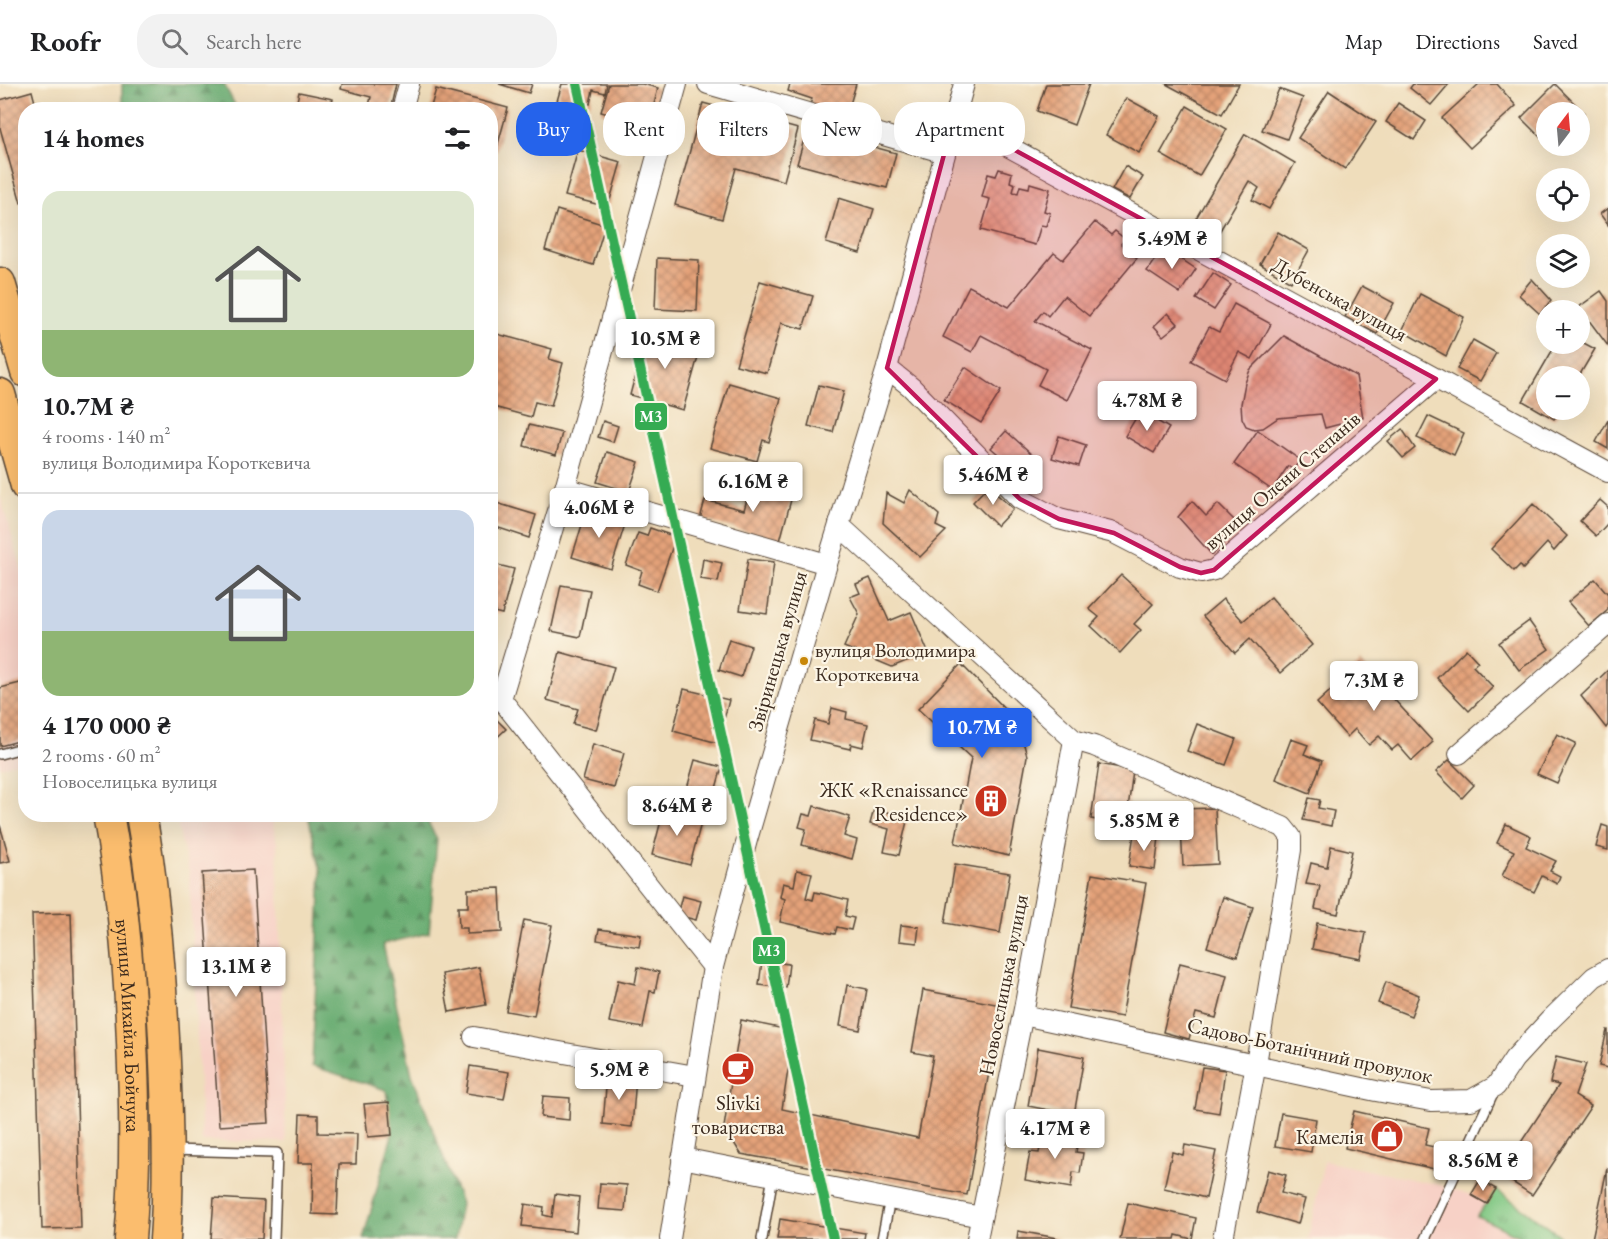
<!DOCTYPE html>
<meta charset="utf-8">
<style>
body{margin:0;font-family:"EB Garamond",serif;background:#f2f2f2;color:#202124;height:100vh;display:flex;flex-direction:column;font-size:22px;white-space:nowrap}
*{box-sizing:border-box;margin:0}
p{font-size:20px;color:#757577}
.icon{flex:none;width:33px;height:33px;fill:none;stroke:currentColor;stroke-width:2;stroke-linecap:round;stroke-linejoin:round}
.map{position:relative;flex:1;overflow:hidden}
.panel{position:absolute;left:18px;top:18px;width:480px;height:720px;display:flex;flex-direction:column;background:#fff;border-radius:24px;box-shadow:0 6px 24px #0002}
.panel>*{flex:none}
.top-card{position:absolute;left:516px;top:18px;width:570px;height:54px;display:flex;gap:12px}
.needle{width:39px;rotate:16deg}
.controls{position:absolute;left:1536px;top:18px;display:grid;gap:12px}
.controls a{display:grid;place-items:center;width:54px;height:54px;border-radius:50%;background:#fff;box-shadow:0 6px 24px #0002;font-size:30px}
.price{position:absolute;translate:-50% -51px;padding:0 14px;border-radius:6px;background:#fff;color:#222;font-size:20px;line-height:39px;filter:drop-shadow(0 2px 3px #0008)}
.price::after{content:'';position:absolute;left:50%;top:36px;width:18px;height:14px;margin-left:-9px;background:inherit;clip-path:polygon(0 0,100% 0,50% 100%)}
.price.current{background:#2563eb;color:#fff}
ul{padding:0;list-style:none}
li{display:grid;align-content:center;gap:12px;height:318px;padding:0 24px}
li+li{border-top:2px solid #e0e0e0}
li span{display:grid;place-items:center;height:186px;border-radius:18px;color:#555}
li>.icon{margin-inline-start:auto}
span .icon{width:108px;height:108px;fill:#fffc;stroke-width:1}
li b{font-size:26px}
h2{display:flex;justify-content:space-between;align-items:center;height:72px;padding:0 24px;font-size:26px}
.tag{padding:0 21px;border-radius:24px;background:#fff;box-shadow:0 6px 24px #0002;font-size:21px;line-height:54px}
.tag.current{background:#2563eb;color:#fff}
header{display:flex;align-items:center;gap:36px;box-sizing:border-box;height:84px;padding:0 30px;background:#fff;border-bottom:2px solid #e0e0e0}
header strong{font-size:28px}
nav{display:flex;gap:33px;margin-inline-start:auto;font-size:21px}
.search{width:420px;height:54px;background:#f2f2f2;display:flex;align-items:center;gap:15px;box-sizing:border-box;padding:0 21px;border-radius:24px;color:#757577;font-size:22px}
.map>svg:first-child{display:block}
.built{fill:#f7d1c6}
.grass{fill:url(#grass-tufts);stroke:#5e7850;stroke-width:1.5}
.forest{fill:url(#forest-firs);stroke:#526b48;stroke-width:1.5}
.building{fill:url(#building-cross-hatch)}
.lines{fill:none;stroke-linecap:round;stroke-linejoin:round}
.service-casing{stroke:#564536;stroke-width:12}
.minor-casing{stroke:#564536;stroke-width:22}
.primary-casing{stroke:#564536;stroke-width:33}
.service{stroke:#fff;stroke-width:9}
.minor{stroke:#fff;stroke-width:20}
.primary{stroke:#fbbd6e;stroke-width:30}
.metro-1-casing{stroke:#fcf5e5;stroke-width:15}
.metro-1{stroke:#35ab52;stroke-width:10}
.marked{fill:#c2185b;fill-opacity:0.2;stroke:#c2185b;stroke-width:4.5;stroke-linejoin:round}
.bus-dot{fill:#c88708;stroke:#fcf5e5;stroke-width:2}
.labels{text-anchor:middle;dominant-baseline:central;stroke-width:4.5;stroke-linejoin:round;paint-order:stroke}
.bus-label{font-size:20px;fill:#3b2a1e;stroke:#fcf5e5;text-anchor:start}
.street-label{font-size:21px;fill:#3b2a1e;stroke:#fcf5e5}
.poi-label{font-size:21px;fill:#3b2a1e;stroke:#fcf5e5;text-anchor:end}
.line-badge{stroke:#fcf5e5;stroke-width:2}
.badge-label{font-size:16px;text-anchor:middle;font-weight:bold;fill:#fff}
</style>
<header>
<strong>Roofr</strong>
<div class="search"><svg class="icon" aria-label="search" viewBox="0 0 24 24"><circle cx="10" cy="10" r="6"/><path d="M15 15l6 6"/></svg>Search here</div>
<nav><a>Map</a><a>Directions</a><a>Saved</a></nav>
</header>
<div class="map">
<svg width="1608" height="1155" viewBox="0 0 1608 1155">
<defs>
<pattern id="grass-tufts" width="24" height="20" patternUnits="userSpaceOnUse" patternTransform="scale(1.5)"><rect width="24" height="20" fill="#80c783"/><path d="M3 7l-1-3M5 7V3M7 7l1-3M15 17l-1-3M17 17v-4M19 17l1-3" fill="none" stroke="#6aa26b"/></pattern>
<pattern id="forest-firs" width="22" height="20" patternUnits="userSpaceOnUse" patternTransform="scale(1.5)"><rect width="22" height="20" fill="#68ac71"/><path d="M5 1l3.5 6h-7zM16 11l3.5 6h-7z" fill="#578c5c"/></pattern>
<pattern id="building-cross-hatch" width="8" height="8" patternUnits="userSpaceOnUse" patternTransform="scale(1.5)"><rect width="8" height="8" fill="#e4a279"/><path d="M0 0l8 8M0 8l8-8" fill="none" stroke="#ba8463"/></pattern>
</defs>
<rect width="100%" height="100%" fill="#fcf5e5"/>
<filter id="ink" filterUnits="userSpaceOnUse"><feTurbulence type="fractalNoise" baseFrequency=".0167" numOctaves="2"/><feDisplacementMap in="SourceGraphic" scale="12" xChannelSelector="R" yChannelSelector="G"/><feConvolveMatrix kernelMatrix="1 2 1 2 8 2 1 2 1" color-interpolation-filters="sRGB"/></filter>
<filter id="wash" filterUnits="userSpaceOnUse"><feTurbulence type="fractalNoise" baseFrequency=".008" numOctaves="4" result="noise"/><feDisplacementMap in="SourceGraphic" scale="24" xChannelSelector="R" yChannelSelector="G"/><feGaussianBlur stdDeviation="1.35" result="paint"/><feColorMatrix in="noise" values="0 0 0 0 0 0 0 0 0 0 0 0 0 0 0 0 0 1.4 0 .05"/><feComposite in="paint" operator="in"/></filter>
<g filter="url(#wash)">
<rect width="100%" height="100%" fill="#efddbb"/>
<!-- built -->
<g class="built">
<polygon points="0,412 26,499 25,677 0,683"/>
<polygon points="175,731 271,731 277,759 286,1058 202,1057 189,788"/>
<polygon points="1324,1077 1440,1101 1471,1111 1480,1096 1496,1105 1559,1151 1561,1155 1308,1155"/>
</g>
<!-- grass -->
<polygon class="grass" points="1496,1105 1559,1151 1561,1155 1525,1155 1477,1132"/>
<!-- forest -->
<g class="forest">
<polygon points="122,0 224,0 237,25 125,25 122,14"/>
<polygon points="308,731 424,731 437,755 429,849 383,860 412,991 461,1119 455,1155 363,1155 392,1051 386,1006 312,982 321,788"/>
</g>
<g id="blocks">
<!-- building -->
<g class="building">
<polygon points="342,0 396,0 390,26 368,26 371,13 341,5"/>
<polygon points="499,0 532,0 529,9"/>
<polygon points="562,0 607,0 605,9 593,6 590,20 579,17 577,22 557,17"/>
<polygon points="609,0 642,0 658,4 649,41 601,28"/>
<polygon points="790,0 856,0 846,34 809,23 812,15 788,7"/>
<polygon points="1046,0 1089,0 1074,41 1037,27"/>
<polygon points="1166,0 1239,0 1222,30"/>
<polygon points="1413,0 1449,0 1431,21 1410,4"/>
<polygon points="1479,0 1497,0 1516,22 1470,64 1442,34"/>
<polygon points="1555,0 1584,29 1580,33 1580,28 1546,28 1546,59 1521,34"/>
<polygon points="436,5 508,24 496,67 490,66 490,26 430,26"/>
<polygon points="1279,5 1303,14 1287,55 1262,46"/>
<polygon points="32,7 37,26 26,26 26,118 21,119 0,44 0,16"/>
<polygon points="1329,7 1376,38 1345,85 1298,54"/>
<polygon points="299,8 333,15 331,26 295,26"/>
<polygon points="1126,14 1159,32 1139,69 1106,51"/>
<polygon points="703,19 798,45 784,97 736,84 722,135 675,121"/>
<polygon points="1398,19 1426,37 1414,56 1386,38"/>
<polygon points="1187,22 1227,45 1199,92 1160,70"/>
<polygon points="807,45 896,69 887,104 797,80"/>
<polygon points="1245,50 1295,79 1269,125 1252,116 1259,104 1249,97 1215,155 1192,141"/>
<polygon points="578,66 621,78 608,123 565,112"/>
<polygon points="1125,82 1143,93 1130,115 1112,106"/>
<polygon points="999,85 1012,89 1010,98 1015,100 1013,108 1018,109 1020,102 1029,104 1030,99 1050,105 1044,127 1050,129 1046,142 1041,141 1035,161 981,146 990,115 982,113 988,90 996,92"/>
<polygon points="839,114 874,125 860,169 826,159"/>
<polygon points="1608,124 1608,141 1600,130"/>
<polygon points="557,126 605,141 593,181 545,166"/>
<polygon points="1095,138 1111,151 1115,147 1125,155 1121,160 1137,174 1089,232 1064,212 1048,232 1043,227 1035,237 1092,266 1067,316 1038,301 1046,285 981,251 972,268 943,253 969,202 1009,223 1054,169 1063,176"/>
<polygon points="1278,148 1309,166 1291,198 1260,180"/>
<polygon points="1163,163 1196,185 1180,209 1147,187"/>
<polygon points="657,174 699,176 697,227 655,225"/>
<polygon points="1213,189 1231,201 1214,226 1196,215"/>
<polygon points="1532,195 1551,216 1540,230 1519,211"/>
<polygon points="760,197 813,212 803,245 781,239 767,289 736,281"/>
<polygon points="1362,202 1394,219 1377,250 1345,233"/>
<polygon points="1601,207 1608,217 1608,262 1579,223"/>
<polygon points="1420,210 1464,233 1446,272 1402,247"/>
<polygon points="1234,220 1271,240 1252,275 1239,268 1225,295 1191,277 1209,243 1219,248"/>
<polygon points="1168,229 1178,240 1163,252 1154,242"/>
<polygon points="647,247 701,262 683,326 630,311"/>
<polygon points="490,248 552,265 549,275 563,279 551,322 535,318 531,333 490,322"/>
<polygon points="1284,252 1356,292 1363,334 1325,344 1321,330 1278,334 1263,344 1254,345 1246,342 1242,334 1241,320 1245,299 1250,286"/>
<polygon points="1473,256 1496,269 1480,297 1457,285"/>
<polygon points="1580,257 1595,265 1579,292 1546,292 1546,326 1560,326 1554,335 1523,317 1556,260 1580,260"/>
<polygon points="965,283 1001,307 981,339 944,316"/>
<polygon points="729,299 781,314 769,358 763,356 757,377 710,364"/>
<polygon points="819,301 844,307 833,348 808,342"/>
<polygon points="1140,327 1169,344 1154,369 1125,352"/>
<polygon points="1428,332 1464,349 1454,371 1417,354"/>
<polygon points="1608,336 1608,365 1596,358"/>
<polygon points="603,337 618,342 613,358 598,353"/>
<polygon points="529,341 562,349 556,371 524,362"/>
<polygon points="1402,345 1415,364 1403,374 1388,357"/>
<polygon points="1258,346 1300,376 1293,386 1288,382 1272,406 1234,380"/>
<polygon points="1006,347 1032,370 1017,386 991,364"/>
<polygon points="1059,352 1086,361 1079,382 1052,374"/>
<polygon points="607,368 639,378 629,408 597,398"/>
<polygon points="751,401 792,412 780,457 700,435 705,416 744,426"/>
<polygon points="988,402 1013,425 997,442 973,418"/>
<polygon points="910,406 939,431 936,442 946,447 920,473 883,439 886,409 904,419"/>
<polygon points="1600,416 1608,423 1608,439 1596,452 1580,437"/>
<polygon points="490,417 536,431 529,454 490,441"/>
<polygon points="1192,417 1206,432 1218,420 1241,443 1212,471 1178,433"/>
<polygon points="1533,420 1567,452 1554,467 1547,459 1523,485 1520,481 1514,487 1491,465"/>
<polygon points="587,425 626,437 611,485 572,473"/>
<polygon points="650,444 676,453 657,507 638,500 642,487 626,481 638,449 647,452"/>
<polygon points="703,475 722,479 718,498 700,495"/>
<polygon points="748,475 774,478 767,530 740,526"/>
<polygon points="490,479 514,485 502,530 490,527"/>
<polygon points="1121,491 1153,520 1134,540 1141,546 1120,569 1091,542 1099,533 1089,525"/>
<polygon points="870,494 889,537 911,528 928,568 892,583 844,563 859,530 850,513 860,509 856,500"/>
<polygon points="1595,495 1608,510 1608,526 1589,542 1568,518"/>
<polygon points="561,501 590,506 580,553 551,547"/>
<polygon points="1271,513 1312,561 1280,589 1250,555 1235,569 1203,532 1223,515 1243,537"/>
<polygon points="1529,537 1549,565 1519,586 1499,559"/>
<polygon points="729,555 751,562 741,593 719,586"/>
<polygon points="1466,565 1478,578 1473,582 1493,603 1469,627 1437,594"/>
<polygon points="560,568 614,583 596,646 573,640 578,625 547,616"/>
<polygon points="1361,579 1375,594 1383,587 1399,605 1391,612 1433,658 1412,677 1398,661 1392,666 1379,652 1369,661 1355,645 1347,653 1317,619"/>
<polygon points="961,580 1018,638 1027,672 1009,772 955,759 971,674 918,625"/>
<polygon points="1608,586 1608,641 1606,644 1581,612"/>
<polygon points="24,598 26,655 0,662 0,604"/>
<polygon points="684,605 729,616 718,659 673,647"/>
<polygon points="832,624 847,628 846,635 868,640 863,663 851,660 850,665 810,656 815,636 828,640"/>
<polygon points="490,629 506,645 490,660"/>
<polygon points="1197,640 1236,655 1226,681 1187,667"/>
<polygon points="1557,650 1576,659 1557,699 1537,690"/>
<polygon points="1291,655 1308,661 1304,670 1322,677 1310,709 1276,695"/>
<polygon points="593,660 624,669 614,704 583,696"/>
<polygon points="695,676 722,683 713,715 686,708"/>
<polygon points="1449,676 1474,701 1462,714 1436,688"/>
<polygon points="1099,680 1133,686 1126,740 1091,735"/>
<polygon points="1309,714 1320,716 1318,724 1334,727 1331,742 1303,736"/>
<polygon points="814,722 850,733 844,752 857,756 852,775 802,761 806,745 799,743 803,730 811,732"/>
<polygon points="1215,724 1218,780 1183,782 1180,725"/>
<polygon points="664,725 702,735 690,781 652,771"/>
<polygon points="874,725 908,733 899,771 884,768 889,745 870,740"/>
<polygon points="1506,740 1531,752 1526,763 1556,777 1550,787 1560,792 1557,800 1542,792 1534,808 1502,792 1514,767 1497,759"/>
<polygon points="0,741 10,777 0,779"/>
<polygon points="1602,741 1608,743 1608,766 1596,763"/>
<polygon points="1134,750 1159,753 1155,786 1129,782"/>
<polygon points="1331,762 1352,767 1338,830 1315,825 1320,802 1306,800 1311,779 1327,783"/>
<polygon points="955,780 1010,789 1000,849 945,839"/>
<polygon points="253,786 269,1039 219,1042 202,789"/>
<polygon points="797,786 812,789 806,814 813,816 815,808 848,816 845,832 854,834 851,846 837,843 835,850 780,838 785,815 780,813 783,799 794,802"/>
<polygon points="1092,790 1146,799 1122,933 1068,924"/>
<polygon points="500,804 502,848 467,850 467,844 459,844 458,823 468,823 468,805"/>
<polygon points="682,812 701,817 696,836 677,831"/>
<polygon points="1223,813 1253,823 1237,873 1207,863"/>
<polygon points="71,829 81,1144 42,1145 32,830"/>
<polygon points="524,836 552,841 534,932 506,927"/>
<polygon points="1317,839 1366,849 1361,875 1312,865"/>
<polygon points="901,841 919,843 917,859 899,857"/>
<polygon points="599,845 641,851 639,863 597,856"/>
<polygon points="762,877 789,880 786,904 759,901"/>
<polygon points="1180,879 1227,891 1216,934 1196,929 1189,955 1163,948"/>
<polygon points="479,883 486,921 449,928 442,890"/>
<polygon points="638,883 659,888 655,908 650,907 643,944 609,938 618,896 635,900"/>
<polygon points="1386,898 1419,911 1411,932 1378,919"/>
<polygon points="847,901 867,905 860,946 840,942"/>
<polygon points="923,906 1001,921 967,1111 741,1070 724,1043 741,936 794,947 782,1025 918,1054 933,972 912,968"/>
<polygon points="1607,946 1608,946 1608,984 1599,982"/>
<polygon points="1038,964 1084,973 1074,1031 1028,1022"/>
<polygon points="1556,973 1586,980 1575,1012 1591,1022 1532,1111 1500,1090 1559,1001 1550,999"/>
<polygon points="470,982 509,988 504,1015 466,1009"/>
<polygon points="1202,983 1225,986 1219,1029 1195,1025"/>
<polygon points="607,991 636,994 632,1043 603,1040"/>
<polygon points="543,1012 570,1014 569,1036 541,1033"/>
<polygon points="389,1018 392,1051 368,1053 364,1020"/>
<polygon points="1354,1027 1429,1044 1425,1061 1452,1067 1447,1088 1345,1064"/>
<polygon points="1281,1029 1316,1035 1311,1068 1275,1062"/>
<polygon points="300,1030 318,1031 318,1049 357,1050 356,1080 339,1080 337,1131 312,1130 313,1079 298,1079"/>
<polygon points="1043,1047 1079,1052 1076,1068 1083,1069 1080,1089 1073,1088 1071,1104 1025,1096 1030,1068 1039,1069"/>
<polygon points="1185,1061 1216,1067 1206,1114 1164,1104 1172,1068 1183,1071"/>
<polygon points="1607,1084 1608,1155 1592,1155 1603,1104"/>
<polygon points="1268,1086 1286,1091 1281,1109 1305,1115 1298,1140 1257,1128"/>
<polygon points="1480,1096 1496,1105 1487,1120 1471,1111"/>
<polygon points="600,1099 627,1101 625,1127 598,1125"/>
<polygon points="555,1110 579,1113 576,1148 522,1142 525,1120 544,1123 543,1131 552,1133"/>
<polygon points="214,1114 264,1117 262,1155 211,1155"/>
<polygon points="1128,1119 1196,1134 1192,1155 1176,1151 1175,1155 1120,1155"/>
<polygon points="780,1135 865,1149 864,1155 777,1155"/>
<polygon points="1018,1147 1057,1154 1057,1155 1017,1155"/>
</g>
</g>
</g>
<g filter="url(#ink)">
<use href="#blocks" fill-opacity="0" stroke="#564536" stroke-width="1.5"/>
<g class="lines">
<!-- service casing -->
<g class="service-casing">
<g id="service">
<polyline points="0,670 26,663"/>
<polyline points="170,1066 277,1069 274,1155"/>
<polyline points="762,1155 773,1092"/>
<polyline points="882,1155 890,1115"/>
<polyline points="1425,1155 1494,1007"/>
</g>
</g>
<!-- minor casing -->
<g class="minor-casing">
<g id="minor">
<polyline points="677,0 565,404 501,615 713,883"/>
<polyline points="708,0 945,69"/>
<polyline points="402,26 409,0"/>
<polyline points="954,33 1608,388"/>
<polyline points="887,284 911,303 1020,415 1059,435 1114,449 1180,483 1201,489 1214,486 1436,295"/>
<polyline points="565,404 827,480"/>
<polyline points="839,441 1074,656 1094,662 1283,743 1291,753 1291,766 1256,980 1223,1155"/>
<polyline points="1459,670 1608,540"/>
<polyline points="1023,931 1376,1007 1431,1017 1471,1016 1496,1002 1514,975 1550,936 1594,893 1608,885"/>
<polyline points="474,953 695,992"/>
<polyline points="682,1074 981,1133"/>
<polyline points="670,1155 713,883 747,756 827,480 887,284 964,0"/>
<polyline points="977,1155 1024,925 1074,656"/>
</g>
</g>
<!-- primary casing -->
<g class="primary-casing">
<g id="primary">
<polyline points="0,199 26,288"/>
<polyline points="0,310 26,402"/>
<path id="s1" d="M108 730C122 806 129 881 132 958 135 1024 136 1089 130 1155"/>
<path d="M141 730C154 804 160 879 164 954 167 1021 170 1088 165 1155"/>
</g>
</g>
<!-- service -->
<use href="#service" class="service"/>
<!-- minor -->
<use href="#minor" class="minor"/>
<!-- primary -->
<use href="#primary" class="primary"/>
<!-- metro-1 casing -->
<g class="metro-1-casing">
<polyline id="metro-1" points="577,0 833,1155"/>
</g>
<!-- metro-1 -->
<use href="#metro-1" class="metro-1"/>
</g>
</g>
<!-- marked area -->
<path class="marked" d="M954 33 1436 295 1214 486 1201 489 1180 483 1114 449 1059 435 1020 415 887 284Z"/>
<!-- icons -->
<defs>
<g id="building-disc" transform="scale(1.725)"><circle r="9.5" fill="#c8321e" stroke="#fcf5e5"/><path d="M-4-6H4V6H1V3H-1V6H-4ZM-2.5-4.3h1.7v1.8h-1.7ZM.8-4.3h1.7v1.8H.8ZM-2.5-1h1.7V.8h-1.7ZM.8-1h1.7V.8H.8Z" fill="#fff"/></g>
<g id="cafe-disc" transform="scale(1.725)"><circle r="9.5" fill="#c8321e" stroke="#fcf5e5"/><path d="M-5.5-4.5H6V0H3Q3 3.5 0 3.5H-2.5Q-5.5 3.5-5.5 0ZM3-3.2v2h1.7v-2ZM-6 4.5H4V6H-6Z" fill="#fff"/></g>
<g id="shop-disc" transform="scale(1.725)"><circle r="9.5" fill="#c8321e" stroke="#fcf5e5"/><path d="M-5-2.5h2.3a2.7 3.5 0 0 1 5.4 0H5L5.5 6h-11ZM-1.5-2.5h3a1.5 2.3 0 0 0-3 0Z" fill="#fff"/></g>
</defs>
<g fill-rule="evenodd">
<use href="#building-disc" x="991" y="717"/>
<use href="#cafe-disc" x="738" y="985"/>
<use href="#shop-disc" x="1387" y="1052"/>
</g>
<!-- markers -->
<circle class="bus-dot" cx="804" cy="577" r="5"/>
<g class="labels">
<!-- bus labels -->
<g class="bus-label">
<text x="815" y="566">вулиця Володимира<tspan x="815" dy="24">Короткевича</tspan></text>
</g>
<!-- street labels -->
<g class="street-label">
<text transform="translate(1340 215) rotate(29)">Дубенська вулиця</text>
<text transform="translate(1282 396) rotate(-41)">вулиця Олени Степанів</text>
<text transform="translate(777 567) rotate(-74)">Звіринецька вулиця</text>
<text transform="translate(1003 901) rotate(-79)">Новоселицька вулиця</text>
<text stroke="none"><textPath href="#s1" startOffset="213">вулиця Михайла Бойчука</textPath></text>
<text transform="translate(1310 966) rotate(12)">Садово-Ботанічний провулок</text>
</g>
<!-- poi labels -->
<g class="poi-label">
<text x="968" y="705">ЖК «Renaissance<tspan x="968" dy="24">Residence»</tspan></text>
<text x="738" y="1018" text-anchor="middle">Slivki<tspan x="738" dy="24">товариства</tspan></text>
<text x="1364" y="1052">Камелія</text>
</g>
</g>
<g class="line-badge">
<rect x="634" y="318" width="34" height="29" rx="6" fill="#35ab52"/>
<rect x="752" y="852" width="34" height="29" rx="6" fill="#35ab52"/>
</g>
<g class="badge-label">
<text x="651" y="338">M3</text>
<text x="769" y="872">M3</text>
</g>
</svg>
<div class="controls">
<a><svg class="needle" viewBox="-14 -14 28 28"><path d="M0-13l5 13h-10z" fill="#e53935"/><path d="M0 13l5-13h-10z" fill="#757577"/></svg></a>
<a><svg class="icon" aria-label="locate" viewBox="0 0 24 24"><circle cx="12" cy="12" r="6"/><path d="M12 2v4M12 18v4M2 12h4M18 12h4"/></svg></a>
<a><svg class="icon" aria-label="layers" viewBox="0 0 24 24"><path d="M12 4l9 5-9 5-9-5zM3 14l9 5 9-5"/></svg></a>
<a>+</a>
<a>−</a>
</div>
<b class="price" style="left:1172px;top:186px">5.49M ₴</b>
<b class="price" style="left:665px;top:286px">10.5M ₴</b>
<b class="price" style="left:1147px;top:348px">4.78M ₴</b>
<b class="price" style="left:993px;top:422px">5.46M ₴</b>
<b class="price" style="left:753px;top:429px">6.16M ₴</b>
<b class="price" style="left:599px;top:455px">4.06M ₴</b>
<b class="price" style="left:1374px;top:628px">7.3M ₴</b>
<b class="price current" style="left:982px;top:675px">10.7M ₴</b>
<b class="price" style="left:677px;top:753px">8.64M ₴</b>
<b class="price" style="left:1144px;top:768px">5.85M ₴</b>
<b class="price" style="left:236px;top:914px">13.1M ₴</b>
<b class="price" style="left:619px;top:1017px">5.9M ₴</b>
<b class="price" style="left:1055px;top:1076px">4.17M ₴</b>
<b class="price" style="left:1483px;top:1108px">8.56M ₴</b>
<div class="top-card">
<a class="tag current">Buy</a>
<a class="tag">Rent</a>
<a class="tag">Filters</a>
<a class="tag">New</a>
<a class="tag">Apartment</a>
</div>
<section class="panel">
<h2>14 homes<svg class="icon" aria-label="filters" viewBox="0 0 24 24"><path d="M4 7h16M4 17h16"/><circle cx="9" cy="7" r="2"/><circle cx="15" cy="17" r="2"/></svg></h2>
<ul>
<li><span style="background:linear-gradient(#dfe7d0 75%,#8fb573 0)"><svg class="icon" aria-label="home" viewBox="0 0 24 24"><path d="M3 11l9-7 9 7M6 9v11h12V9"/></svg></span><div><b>10.7M ₴</b><p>4 rooms · 140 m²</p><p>вулиця Володимира Короткевича</p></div></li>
<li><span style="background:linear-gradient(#c9d6e8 65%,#8fb573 0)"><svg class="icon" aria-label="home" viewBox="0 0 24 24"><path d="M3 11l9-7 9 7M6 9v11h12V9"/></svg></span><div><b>4 170 000 ₴</b><p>2 rooms · 60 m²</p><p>Новоселицька вулиця</p></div></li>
</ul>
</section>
</div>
